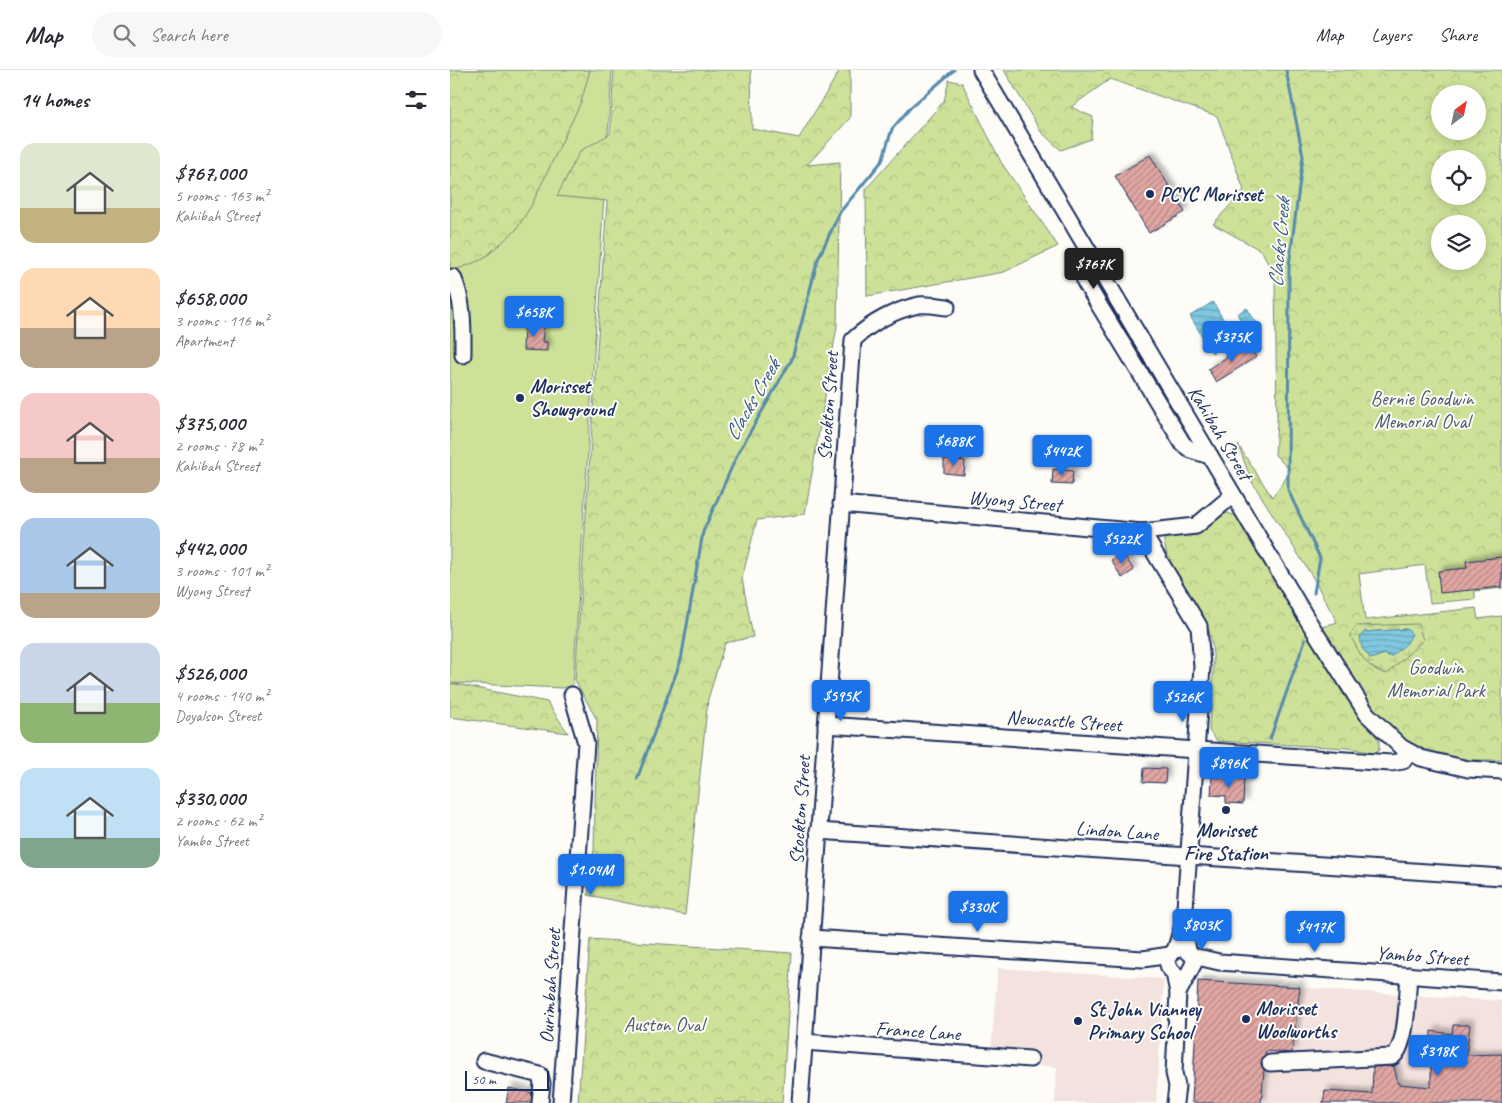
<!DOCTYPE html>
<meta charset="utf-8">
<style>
body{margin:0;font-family:Caveat,sans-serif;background:#f7f7f7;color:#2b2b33;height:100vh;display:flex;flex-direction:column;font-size:19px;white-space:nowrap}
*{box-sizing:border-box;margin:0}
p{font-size:16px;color:#7c7c81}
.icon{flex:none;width:28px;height:28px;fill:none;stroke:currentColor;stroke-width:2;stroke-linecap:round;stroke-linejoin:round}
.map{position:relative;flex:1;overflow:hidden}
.side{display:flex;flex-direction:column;background:#fff;width:450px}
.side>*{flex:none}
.needle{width:32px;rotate:33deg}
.fabs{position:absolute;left:981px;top:15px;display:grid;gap:10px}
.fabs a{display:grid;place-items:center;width:55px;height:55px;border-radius:50%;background:#fff;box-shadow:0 2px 12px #0003;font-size:25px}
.scale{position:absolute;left:15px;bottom:12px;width:84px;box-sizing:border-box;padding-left:5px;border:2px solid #1b2f5e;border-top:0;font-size:14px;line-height:18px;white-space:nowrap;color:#1b2f5e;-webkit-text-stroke:4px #fdfcf7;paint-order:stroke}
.price{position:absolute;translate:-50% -42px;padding:0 11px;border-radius:5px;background:#1a73e8;color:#fff;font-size:16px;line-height:32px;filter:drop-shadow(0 1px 2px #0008)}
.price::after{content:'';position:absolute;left:50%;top:30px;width:15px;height:11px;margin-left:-8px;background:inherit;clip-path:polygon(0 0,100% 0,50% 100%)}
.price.current{background:#222;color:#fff}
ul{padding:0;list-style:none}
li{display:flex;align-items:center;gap:15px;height:125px;padding:0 20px}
li span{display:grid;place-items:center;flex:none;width:140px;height:100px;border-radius:15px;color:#555}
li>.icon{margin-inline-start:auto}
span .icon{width:60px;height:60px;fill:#fffc;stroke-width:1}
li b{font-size:21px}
h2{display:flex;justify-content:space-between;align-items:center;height:60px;padding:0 20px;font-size:21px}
header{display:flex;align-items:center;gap:30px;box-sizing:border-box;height:70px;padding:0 25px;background:#fff;border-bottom:1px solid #e1e1e2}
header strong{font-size:24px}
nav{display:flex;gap:28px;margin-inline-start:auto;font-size:18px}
.search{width:350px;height:45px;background:#f7f7f7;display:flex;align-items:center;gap:12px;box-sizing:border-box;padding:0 18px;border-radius:28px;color:#7c7c81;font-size:19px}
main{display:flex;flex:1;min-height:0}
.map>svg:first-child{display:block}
.built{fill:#f4e2de}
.green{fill:#cde298;stroke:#74887b}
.forest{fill:url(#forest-crowns);stroke:#74887b;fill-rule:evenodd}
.wetland{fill:url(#wetland-marsh);stroke:#74887b;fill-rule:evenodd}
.water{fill:url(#water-rules);stroke:#578bac}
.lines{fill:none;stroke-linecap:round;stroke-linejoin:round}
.stream{stroke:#578bac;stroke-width:3}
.building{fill:url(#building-hatch);stroke:#1b2f5e;filter:url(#shadow)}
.minor-casing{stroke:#1b2f5e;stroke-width:19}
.minor{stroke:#fdfcf7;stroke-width:15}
.poi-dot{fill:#1b2f5e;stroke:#fdfcf7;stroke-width:2}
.labels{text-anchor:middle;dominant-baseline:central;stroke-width:4;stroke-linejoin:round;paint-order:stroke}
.poi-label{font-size:20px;font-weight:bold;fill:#1b2f5e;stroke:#fdfcf7;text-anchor:start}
.park-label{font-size:20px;fill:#485c6c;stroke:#fdfcf7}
.street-label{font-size:20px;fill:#1b2f5e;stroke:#fdfcf7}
.water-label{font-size:21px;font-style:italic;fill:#395d85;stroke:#fdfcf7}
</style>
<header>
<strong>Map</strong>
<div class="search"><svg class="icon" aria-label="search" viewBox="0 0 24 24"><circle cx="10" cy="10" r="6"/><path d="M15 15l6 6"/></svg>Search here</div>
<nav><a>Map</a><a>Layers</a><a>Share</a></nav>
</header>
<main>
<section class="side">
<h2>14 homes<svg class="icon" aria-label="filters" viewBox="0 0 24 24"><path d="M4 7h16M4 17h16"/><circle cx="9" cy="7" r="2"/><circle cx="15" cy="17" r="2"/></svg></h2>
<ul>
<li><span style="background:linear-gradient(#dfe7d0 65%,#c2b280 0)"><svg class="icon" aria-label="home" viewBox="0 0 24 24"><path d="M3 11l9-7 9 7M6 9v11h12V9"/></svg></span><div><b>$767,000</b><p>5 rooms · 163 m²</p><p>Kahibah Street</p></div></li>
<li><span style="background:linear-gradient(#ffd9b3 60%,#b9a48a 0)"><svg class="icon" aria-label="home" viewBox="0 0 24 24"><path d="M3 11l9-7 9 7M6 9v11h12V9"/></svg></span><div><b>$658,000</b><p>3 rooms · 116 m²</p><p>Apartment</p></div></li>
<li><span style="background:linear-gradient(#f6c9c9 65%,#b9a48a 0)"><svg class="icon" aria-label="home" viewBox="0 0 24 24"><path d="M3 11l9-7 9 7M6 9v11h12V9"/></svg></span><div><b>$375,000</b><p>2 rooms · 78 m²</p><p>Kahibah Street</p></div></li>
<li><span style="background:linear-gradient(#a9c7e8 75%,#b9a48a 0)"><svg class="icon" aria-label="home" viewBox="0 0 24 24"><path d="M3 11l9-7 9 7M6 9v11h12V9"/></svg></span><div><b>$442,000</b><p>3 rooms · 101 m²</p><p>Wyong Street</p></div></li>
<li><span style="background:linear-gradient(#c9d6e8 60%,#8fb573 0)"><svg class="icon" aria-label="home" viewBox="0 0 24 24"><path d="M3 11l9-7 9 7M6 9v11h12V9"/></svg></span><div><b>$526,000</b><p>4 rooms · 140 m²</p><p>Doyalson Street</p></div></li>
<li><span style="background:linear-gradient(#bfe0f5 70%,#7fa58c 0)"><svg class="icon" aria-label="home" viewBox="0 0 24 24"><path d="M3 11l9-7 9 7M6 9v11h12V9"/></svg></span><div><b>$330,000</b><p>2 rooms · 62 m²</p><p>Yambo Street</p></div></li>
</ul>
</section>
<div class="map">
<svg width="1052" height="1033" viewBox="0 0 1052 1033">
<defs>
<pattern id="forest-crowns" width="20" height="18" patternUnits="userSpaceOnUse" patternTransform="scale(1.25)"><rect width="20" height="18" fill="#cde298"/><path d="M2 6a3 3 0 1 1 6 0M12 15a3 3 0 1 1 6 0" fill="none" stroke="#afc285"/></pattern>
<pattern id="wetland-marsh" width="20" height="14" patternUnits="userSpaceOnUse" patternTransform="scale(1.25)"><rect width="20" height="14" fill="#cde298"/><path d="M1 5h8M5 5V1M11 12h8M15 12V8" fill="none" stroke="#afc285"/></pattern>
<pattern id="water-rules" width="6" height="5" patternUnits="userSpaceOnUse" patternTransform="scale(1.25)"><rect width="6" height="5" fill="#7fc8e0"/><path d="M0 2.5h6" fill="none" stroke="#67a3b9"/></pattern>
<pattern id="building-hatch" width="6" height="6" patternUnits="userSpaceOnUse" patternTransform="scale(1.25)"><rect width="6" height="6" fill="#e0a6a2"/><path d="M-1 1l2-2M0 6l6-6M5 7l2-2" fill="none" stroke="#b58887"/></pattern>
<filter id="shadow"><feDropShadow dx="4.5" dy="-4.5" stdDeviation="2.5" flood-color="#0004"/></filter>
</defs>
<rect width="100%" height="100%" fill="#fdfcf7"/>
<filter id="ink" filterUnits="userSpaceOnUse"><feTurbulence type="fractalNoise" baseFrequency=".02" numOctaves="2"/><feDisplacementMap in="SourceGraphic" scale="10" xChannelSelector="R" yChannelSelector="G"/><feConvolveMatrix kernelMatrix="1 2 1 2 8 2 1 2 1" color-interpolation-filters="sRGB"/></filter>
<g filter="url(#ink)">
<!-- built -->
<g class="built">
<polygon points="548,898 714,909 706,1033 605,1033 607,997 540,992"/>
<polygon points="748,911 1052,931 1052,1033 740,1033"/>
</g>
<!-- green -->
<polygon class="green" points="0,0 162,0 123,615 113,618 0,613"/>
<!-- forest -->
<g class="forest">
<polygon points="0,0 140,0 131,32 81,136 66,160 33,189 0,202"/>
<polygon points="164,0 301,0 302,59 349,68 390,0 400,0 400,48 357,95 390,92 387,256 355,444 307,450 292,508 303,567 275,573 258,629 235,845 138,825 144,780 147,650 125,610 157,131 107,126 130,81 160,64"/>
<path d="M554 0H1052V518L1025 521V529L980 533 975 495 909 504 915 550 1026 538 1028 549 1052 546V690H1007L968 680 927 646 869 558 887 552 862 506 802 412 788 375 822 427 841 401 825 385 827 351 825 208 812 181 763 154 794 120 767 46 660 9 621 37 643 47 641 69 611 80 591 62ZM990 24H1028V61H990ZM990 89H1028V126H990ZM990 154H1028V191H990Z"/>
<polygon points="499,10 512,13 551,92 608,176 554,202 417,226 416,119 494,31"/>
<path d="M778 443 788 447 895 627 929 670V680L924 683 898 678 767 671 759 661C760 631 768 589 759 561 747 528 716 504 714 468Z"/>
<polygon points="0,613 97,632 118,663 0,647"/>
<polygon points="140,869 342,883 332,1033 128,1033"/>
</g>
<!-- wetland -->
<path class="wetland" d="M968 554 973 570 937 604C914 597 911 585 900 565L906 556ZM956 559 962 564 934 584 921 589 914 562Z"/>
<!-- water -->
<g class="water">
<polygon points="763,232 785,269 762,283 740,246"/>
<polygon points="797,238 808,255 798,262 787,244"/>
<polygon points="957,559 962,564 957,573 941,587 934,584 921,589 912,578 910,567 914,562"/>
</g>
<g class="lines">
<!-- stream -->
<g class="stream">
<polyline points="836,0 853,86 839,196 838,420 870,488 864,523"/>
<polyline points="820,669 855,570"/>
<polyline points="187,709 231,590 253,462 288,383 342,289 368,189 390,142 432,91 442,59 461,37 504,0"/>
</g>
</g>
<!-- building -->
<g class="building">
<polygon points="700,85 735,142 699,163 665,106"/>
<polygon points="82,252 94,254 92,272 97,272 97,281 73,280 74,257 82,258"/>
<polygon points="798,274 806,287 766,312 758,299"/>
<polygon points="494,389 515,391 514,405 494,403"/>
<polygon points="603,399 623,401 622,415 602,414"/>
<polygon points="672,483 684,500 672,508 661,490"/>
<polygon points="1052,487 1052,517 990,523 988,501 1017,498 1016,491"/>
<polygon points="694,698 716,699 715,713 693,712"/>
<polygon points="762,707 794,709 793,734 776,733 776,726 761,725"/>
<polygon points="748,911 850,917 842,983 816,981 811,993 814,1000 811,1033 742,1033"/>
<polygon points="1003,955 1020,955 1016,985 1052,984 1052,1033 873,1033 875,1021 922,1024 923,997 944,996 948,1014 981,1017 981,961 1002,964"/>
<polygon points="59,1018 82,1023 81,1033 56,1033"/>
</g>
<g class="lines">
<!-- minor casing -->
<g class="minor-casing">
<g id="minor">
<polyline points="531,0 857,549 917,644 951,677 971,688 1018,699 1052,701"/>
<polyline points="645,192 634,202 635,212 733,374 741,380 760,386"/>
<path d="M3 207C14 231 13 259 13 285"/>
<polyline points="391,434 692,462 746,456 783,425"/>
<polyline points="692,462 749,556 752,597 734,852 738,881"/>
<polyline points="376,655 941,693 953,691 959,683"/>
<polyline points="368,761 1052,807"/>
<polyline points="361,868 693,889 720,885"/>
<polyline points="743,886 769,892 1052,912"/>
<polyline points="728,923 744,893 743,886 736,880"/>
<polyline points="354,972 580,989"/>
<polyline points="34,991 90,1005 92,1013 90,1033"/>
<path d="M820 993 942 987C958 977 957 924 959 905"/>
<polyline points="111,1033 136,673 122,625"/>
<path d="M350 1033 403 270C421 253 445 240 469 235 477 234 488 236 497 237"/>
<polyline points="725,1033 727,1016 724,1003 728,923 724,903 719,898 717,891 720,885 725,880 733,856"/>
</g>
</g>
<!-- minor -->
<use href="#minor" class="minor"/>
</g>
</g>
<!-- markers -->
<g class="poi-dot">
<circle cx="700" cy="124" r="5"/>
<circle cx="70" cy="328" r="5"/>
<circle cx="776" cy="740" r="5"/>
<circle cx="796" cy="949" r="5"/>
<circle cx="628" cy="951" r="5"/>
</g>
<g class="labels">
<!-- poi labels -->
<g class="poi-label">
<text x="710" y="124">PCYC Morisset</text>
<text x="80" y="316">Morisset<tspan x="80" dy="23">Showground</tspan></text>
<text x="776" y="760" text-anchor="middle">Morisset<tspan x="776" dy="23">Fire Station</tspan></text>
<text x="806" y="938">Morisset<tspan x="806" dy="23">Woolworths</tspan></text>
<text x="638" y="939">St John Vianney<tspan x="638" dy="23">Primary School</tspan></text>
</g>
<!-- park labels -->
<g class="park-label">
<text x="972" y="328">Bernie Goodwin<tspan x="972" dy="23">Memorial Oval</tspan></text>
<text x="986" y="597">Goodwin<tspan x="986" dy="23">Memorial Park</tspan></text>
<text x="214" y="954">Auston Oval</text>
</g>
<!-- street labels -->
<g class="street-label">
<text transform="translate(378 336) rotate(-86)">Stockton Street</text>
<text transform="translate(770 363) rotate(59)">Kahibah Street</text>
<text transform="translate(565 431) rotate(5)">Wyong Street</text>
<text transform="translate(614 651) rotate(4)">Newcastle Street</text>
<text transform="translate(350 740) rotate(-86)">Stockton Street</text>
<text transform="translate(667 761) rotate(4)">Lindon Lane</text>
<text transform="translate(972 886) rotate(4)">Yambo Street</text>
<text transform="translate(100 916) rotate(-86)">Ourimbah Street</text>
<text transform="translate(468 961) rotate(4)">France Lane</text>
</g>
<!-- water labels -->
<g class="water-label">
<text transform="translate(829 173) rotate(-85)">Clacks Creek</text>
<text transform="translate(302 330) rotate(-60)">Clacks Creek</text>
</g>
</g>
</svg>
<div class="fabs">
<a><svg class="needle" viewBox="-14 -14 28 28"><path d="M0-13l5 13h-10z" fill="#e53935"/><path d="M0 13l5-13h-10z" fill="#7c7c81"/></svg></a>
<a><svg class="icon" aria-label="locate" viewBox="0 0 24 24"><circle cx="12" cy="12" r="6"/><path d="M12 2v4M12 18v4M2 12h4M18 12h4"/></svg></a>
<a><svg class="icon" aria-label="layers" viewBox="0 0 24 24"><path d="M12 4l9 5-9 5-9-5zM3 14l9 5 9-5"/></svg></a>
</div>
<div class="scale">50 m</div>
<b class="price current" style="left:644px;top:220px">$767K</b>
<b class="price" style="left:84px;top:268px">$658K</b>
<b class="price" style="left:782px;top:293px">$375K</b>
<b class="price" style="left:504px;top:397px">$688K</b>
<b class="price" style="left:612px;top:407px">$442K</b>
<b class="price" style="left:672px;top:495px">$522K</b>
<b class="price" style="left:391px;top:652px">$595K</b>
<b class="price" style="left:733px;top:653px">$526K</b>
<b class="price" style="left:779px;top:719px">$896K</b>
<b class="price" style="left:141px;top:826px">$1.04M</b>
<b class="price" style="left:528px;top:863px">$330K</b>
<b class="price" style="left:752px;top:881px">$803K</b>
<b class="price" style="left:865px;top:883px">$417K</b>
<b class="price" style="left:988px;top:1007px">$318K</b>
</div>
</main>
